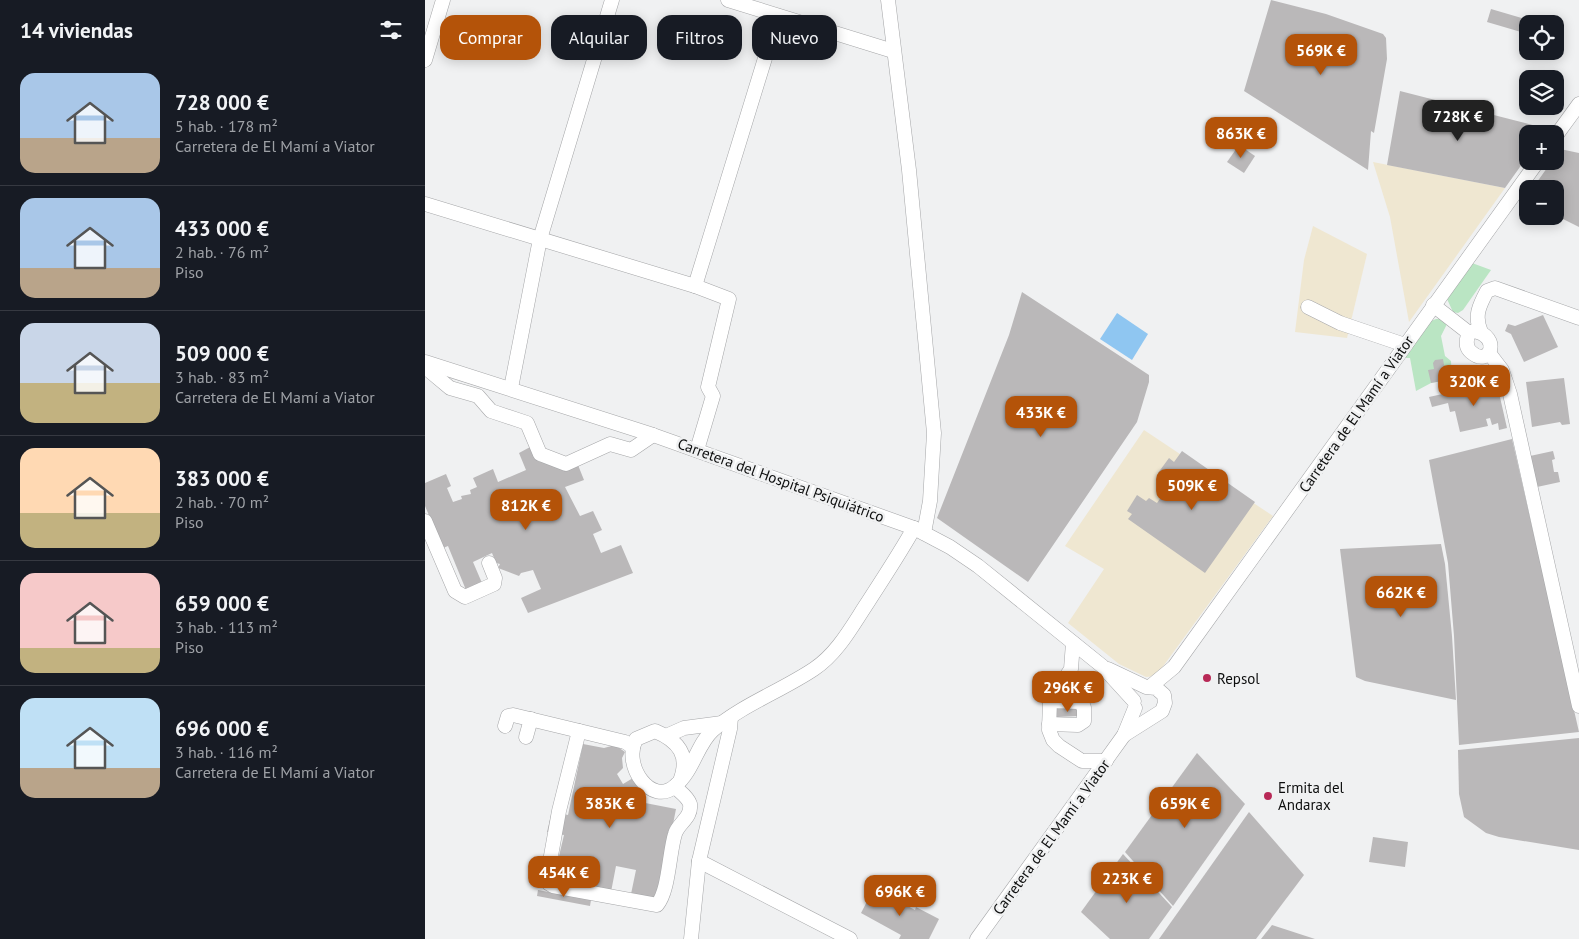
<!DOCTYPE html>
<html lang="es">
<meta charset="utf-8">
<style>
body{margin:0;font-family:"PT Sans",sans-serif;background:#20242c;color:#f1f3f6;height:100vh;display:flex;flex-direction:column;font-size:19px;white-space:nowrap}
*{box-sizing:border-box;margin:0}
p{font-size:16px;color:#9ea1a6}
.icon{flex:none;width:28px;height:28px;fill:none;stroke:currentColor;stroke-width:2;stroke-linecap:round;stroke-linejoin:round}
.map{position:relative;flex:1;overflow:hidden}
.side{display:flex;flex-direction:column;background:#171b24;width:425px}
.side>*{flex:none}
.top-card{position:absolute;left:15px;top:15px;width:475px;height:45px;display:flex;gap:10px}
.buttons{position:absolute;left:1094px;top:15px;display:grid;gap:10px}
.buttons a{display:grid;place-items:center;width:45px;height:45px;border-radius:10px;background:#171b24;box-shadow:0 2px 12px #0003;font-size:25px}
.price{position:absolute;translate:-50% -42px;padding:0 11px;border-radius:10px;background:#b45309;color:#fff;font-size:16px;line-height:32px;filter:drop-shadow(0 1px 2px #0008)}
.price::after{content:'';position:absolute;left:50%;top:30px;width:15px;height:11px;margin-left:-8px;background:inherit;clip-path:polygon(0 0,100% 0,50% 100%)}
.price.on{background:#222;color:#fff}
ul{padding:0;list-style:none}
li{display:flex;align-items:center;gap:15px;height:125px;padding:0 20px}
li+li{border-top:1px solid #363941}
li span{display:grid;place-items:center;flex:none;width:140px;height:100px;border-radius:15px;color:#555}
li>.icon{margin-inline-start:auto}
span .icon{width:60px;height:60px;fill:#fffc;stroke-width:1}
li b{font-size:21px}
h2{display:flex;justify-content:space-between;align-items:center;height:60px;padding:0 20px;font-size:21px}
.tag{padding:0 18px;border-radius:15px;background:#171b24;box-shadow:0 2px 12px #0003;font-size:18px;line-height:45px}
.tag.on{background:#b45309;color:#fff}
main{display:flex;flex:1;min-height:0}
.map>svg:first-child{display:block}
.industrial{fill:#efe7d1}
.green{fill:#bae5c3}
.water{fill:#8fc6f1}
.building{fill:#bab8b9}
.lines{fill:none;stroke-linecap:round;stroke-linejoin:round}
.minor-casing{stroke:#a5a6a8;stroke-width:15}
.minor{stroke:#fff;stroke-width:14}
.poi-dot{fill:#b82957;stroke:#f0f1f2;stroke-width:2}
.labels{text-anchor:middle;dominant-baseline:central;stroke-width:5;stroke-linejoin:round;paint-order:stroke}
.street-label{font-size:15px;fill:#0d0e0e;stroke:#f0f1f2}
.poi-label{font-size:15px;fill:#0d0e0e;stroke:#f0f1f2;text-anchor:start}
</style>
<main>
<section class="side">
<h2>14 viviendas<svg class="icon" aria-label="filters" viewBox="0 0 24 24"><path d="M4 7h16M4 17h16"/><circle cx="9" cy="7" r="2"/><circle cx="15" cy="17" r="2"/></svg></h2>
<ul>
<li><span style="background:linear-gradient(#a9c7e8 65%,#b9a48a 0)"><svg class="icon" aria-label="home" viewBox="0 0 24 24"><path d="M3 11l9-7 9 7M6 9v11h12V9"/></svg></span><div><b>728 000 €</b><p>5 hab. · 178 m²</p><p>Carretera de El Mamí a Viator</p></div></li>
<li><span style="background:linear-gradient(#a9c7e8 70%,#b9a48a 0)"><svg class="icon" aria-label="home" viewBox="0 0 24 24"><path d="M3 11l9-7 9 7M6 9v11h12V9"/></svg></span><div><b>433 000 €</b><p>2 hab. · 76 m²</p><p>Piso</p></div></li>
<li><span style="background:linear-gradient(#c9d6e8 60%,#c2b280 0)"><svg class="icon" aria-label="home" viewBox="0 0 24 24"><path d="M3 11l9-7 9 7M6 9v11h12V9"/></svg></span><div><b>509 000 €</b><p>3 hab. · 83 m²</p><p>Carretera de El Mamí a Viator</p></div></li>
<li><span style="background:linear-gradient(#ffd9b3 65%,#c2b280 0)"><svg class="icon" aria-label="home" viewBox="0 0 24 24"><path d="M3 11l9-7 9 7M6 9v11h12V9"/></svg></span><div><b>383 000 €</b><p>2 hab. · 70 m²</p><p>Piso</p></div></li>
<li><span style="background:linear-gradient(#f6c9c9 75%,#c2b280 0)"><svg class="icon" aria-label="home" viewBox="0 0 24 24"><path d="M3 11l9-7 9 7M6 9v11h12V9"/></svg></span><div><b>659 000 €</b><p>3 hab. · 113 m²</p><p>Piso</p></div></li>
<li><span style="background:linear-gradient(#bfe0f5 70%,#b9a48a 0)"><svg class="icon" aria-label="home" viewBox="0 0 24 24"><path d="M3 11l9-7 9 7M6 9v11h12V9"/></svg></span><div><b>696 000 €</b><p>3 hab. · 116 m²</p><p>Carretera de El Mamí a Viator</p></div></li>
</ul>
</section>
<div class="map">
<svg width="1154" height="939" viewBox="0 0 1154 939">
<rect width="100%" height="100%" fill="#f0f1f2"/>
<!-- industrial -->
<g class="industrial">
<polygon points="948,162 1080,188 984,322 965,217"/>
<polygon points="888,226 942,254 922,338 870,332 879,260"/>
<polygon points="719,430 848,516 731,676 721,677 694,664 643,623 679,569 640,546"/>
</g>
<!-- green -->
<g class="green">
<polygon points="1047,263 1066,270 1038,310 1033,313 1028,312 1022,299"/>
<polygon points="1011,319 1016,319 1022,324 1016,336 1020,356 1026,361 1027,379 1006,383 991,391 985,358 979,358 1006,321"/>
</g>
<!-- water -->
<polygon class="water" points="692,313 723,334 707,360 675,339"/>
<!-- building -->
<g class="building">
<polygon points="846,0 901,14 958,34 961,38 962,59 949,133 946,131 943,170 819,91"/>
<polygon points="1066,9 1100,19 1096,32 1062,22"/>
<polygon points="975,91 1123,129 1120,134 1102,134 1102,157 1080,188 962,165"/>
<polygon points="814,145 830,156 819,173 802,162"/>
<polygon points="1135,149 1154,153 1154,227 1130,215 1130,189 1107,189 1127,161 1130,161 1130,157"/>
<polygon points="597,292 724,375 724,382 712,422 603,582 512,518 584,335"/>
<polygon points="1118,315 1133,347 1099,362 1086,334 1080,331 1083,324 1090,326"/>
<polygon points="1018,359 1020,371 1025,371 1027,379 1006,383 1003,370 1009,369 1008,363 1010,360"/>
<polygon points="1139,378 1145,424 1137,425 1135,422 1107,427 1101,382"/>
<polygon points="1072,384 1082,428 1074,430 1073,423 1067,425 1065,418 1061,419 1063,426 1035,432 1030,411 1025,412 1023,403 1007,407 1004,397 1058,385 1059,391 1064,390 1063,386"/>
<polygon points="1087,439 1154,732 1034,745 1029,636 1023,563 1004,460"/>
<polygon points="107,446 114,462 118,460 137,467 138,471 153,465 159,480 140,487 155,516 168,511 177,530 168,534 176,553 196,545 208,573 103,613 96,598 116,589 108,570 96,573 94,576 73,568 75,564 71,563 67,553 48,562 57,583 41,590 23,546 18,548 0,506 0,483 21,474 26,486 22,488 28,502 37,499 36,496 46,494 45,490 52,487 48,478 68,469 73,482 101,470 94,453"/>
<polygon points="757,451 830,502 780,573 703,519 707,514 702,511 712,495 721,501 724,498 732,503 741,490 734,485 739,478 733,473 744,458 749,462"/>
<polygon points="1128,451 1130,459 1127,460 1129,472 1133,472 1135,482 1112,487 1105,456"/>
<polygon points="1016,544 1020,564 1027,636 1031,700 940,681 931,677 915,549"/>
<polygon points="632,709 653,709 654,716 632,717"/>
<polygon points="1154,738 1154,850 1074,837 1061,833 1039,817 1034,794 1033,750"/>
<polygon points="158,744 179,748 190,745 200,752 197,758 198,768 192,774 198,784 208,778 214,787 205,793 210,801 251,809 233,900 206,894 211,870 191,866 186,892 125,880 130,855 134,856 139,835 122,832 127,811 143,815"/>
<polygon points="772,753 820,804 748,906 700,852"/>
<polygon points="824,812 879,875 831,939 734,939"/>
<polygon points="948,837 983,842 980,867 944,862"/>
<polygon points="698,854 747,907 724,939 685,939 656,912"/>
<polygon points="449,888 490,910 491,907 514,919 504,939 474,939 476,935 436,913"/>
<polygon points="113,890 166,900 165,906 112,896"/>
<polygon points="847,925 890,939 836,939"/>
</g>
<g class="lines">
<!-- minor casing -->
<g class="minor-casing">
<g id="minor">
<polyline points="303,0 468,51"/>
<polyline points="463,0 484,170 509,433 505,501 499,533"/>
<polyline points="0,60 18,0"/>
<polyline points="1130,137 1154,104"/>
<polyline points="0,204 270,286 304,299 283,387 288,396 272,450"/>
<polyline points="270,286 353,16"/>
<polyline points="1008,305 1044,333"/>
<polyline points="883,307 915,323 980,345"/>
<path d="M1049 331C1077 336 1065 369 1046 352 1040 347 1041 340 1044 333Z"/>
<path d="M1056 332C1049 316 1054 306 1062 291L1070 288 1154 318"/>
<polyline points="1064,353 1077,370 1085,394 1154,706"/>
<polyline points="0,362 228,435 489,528 525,547 553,566 677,666 709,701"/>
<polyline points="0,367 25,388 53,396 66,411 102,423 115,454 141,464 185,444 206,450 228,435"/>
<polyline points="86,388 115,239 187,0"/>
<polyline points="0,521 30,591 40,597 69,584 70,578 64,563"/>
<polyline points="648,643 646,669 625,701 624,730 628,740 634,746 657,761 681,761"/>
<polyline points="683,669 721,687 731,688 739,695 740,703 737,711 699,735"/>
<polyline points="726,686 749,667 1113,161"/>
<polyline points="624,724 653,725 659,721 659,707 654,702 625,701"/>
<polyline points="80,726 83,716 88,715 200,742 208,747"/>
<path d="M154 731 134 811 122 878 123 883 128 886 232 905C244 891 244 853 250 834 253 823 267 818 265 804 263 797 255 792 250 787"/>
<polyline points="241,736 259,728 297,723"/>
<polyline points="101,737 106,719"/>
<path d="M255 781C265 756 254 741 230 731L211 739C197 766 227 807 250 786 269 770 272 744 288 730 317 705 356 691 389 669 413 653 427 626 443 602 459 577 475 553 489 528"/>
<polyline points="274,861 425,939"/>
<polyline points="266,939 274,861 305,729 306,717"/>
<polyline points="552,939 699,735 710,708"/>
</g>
</g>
<!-- minor -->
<use href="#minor" class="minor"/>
</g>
<!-- markers -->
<g class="poi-dot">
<circle cx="782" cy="678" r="5"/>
<circle cx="843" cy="796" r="5"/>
</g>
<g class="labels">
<!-- street labels -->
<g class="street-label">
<text transform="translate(931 414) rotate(-55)">Carretera de El Mamí a Viator</text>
<text transform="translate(356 480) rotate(20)">Carretera del Hospital Psiquiátrico</text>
<text transform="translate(626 837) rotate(-54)">Carretera de El Mamí a Viator</text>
</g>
<!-- poi labels -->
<g class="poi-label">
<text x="792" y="678">Repsol</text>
<text x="853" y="787">Ermita del<tspan x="853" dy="17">Andarax</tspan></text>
</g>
</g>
</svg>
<div class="buttons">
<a><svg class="icon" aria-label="locate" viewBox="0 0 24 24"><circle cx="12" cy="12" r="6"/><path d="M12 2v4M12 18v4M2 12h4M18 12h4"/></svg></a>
<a><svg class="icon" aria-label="layers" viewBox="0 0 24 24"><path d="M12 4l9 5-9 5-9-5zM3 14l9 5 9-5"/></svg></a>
<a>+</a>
<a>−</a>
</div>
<b class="price" style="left:896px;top:76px">569K €</b>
<b class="price on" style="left:1033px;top:142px">728K €</b>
<b class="price" style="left:816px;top:159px">863K €</b>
<b class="price" style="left:1049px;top:407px">320K €</b>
<b class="price" style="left:616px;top:438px">433K €</b>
<b class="price" style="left:767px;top:511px">509K €</b>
<b class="price" style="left:101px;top:531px">812K €</b>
<b class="price" style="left:976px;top:618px">662K €</b>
<b class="price" style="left:643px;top:713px">296K €</b>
<b class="price" style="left:185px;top:829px">383K €</b>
<b class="price" style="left:760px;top:829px">659K €</b>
<b class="price" style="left:139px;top:898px">454K €</b>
<b class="price" style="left:702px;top:904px">223K €</b>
<b class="price" style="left:475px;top:917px">696K €</b>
<div class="top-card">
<a class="tag on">Comprar</a>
<a class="tag">Alquilar</a>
<a class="tag">Filtros</a>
<a class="tag">Nuevo</a>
</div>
</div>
</main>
